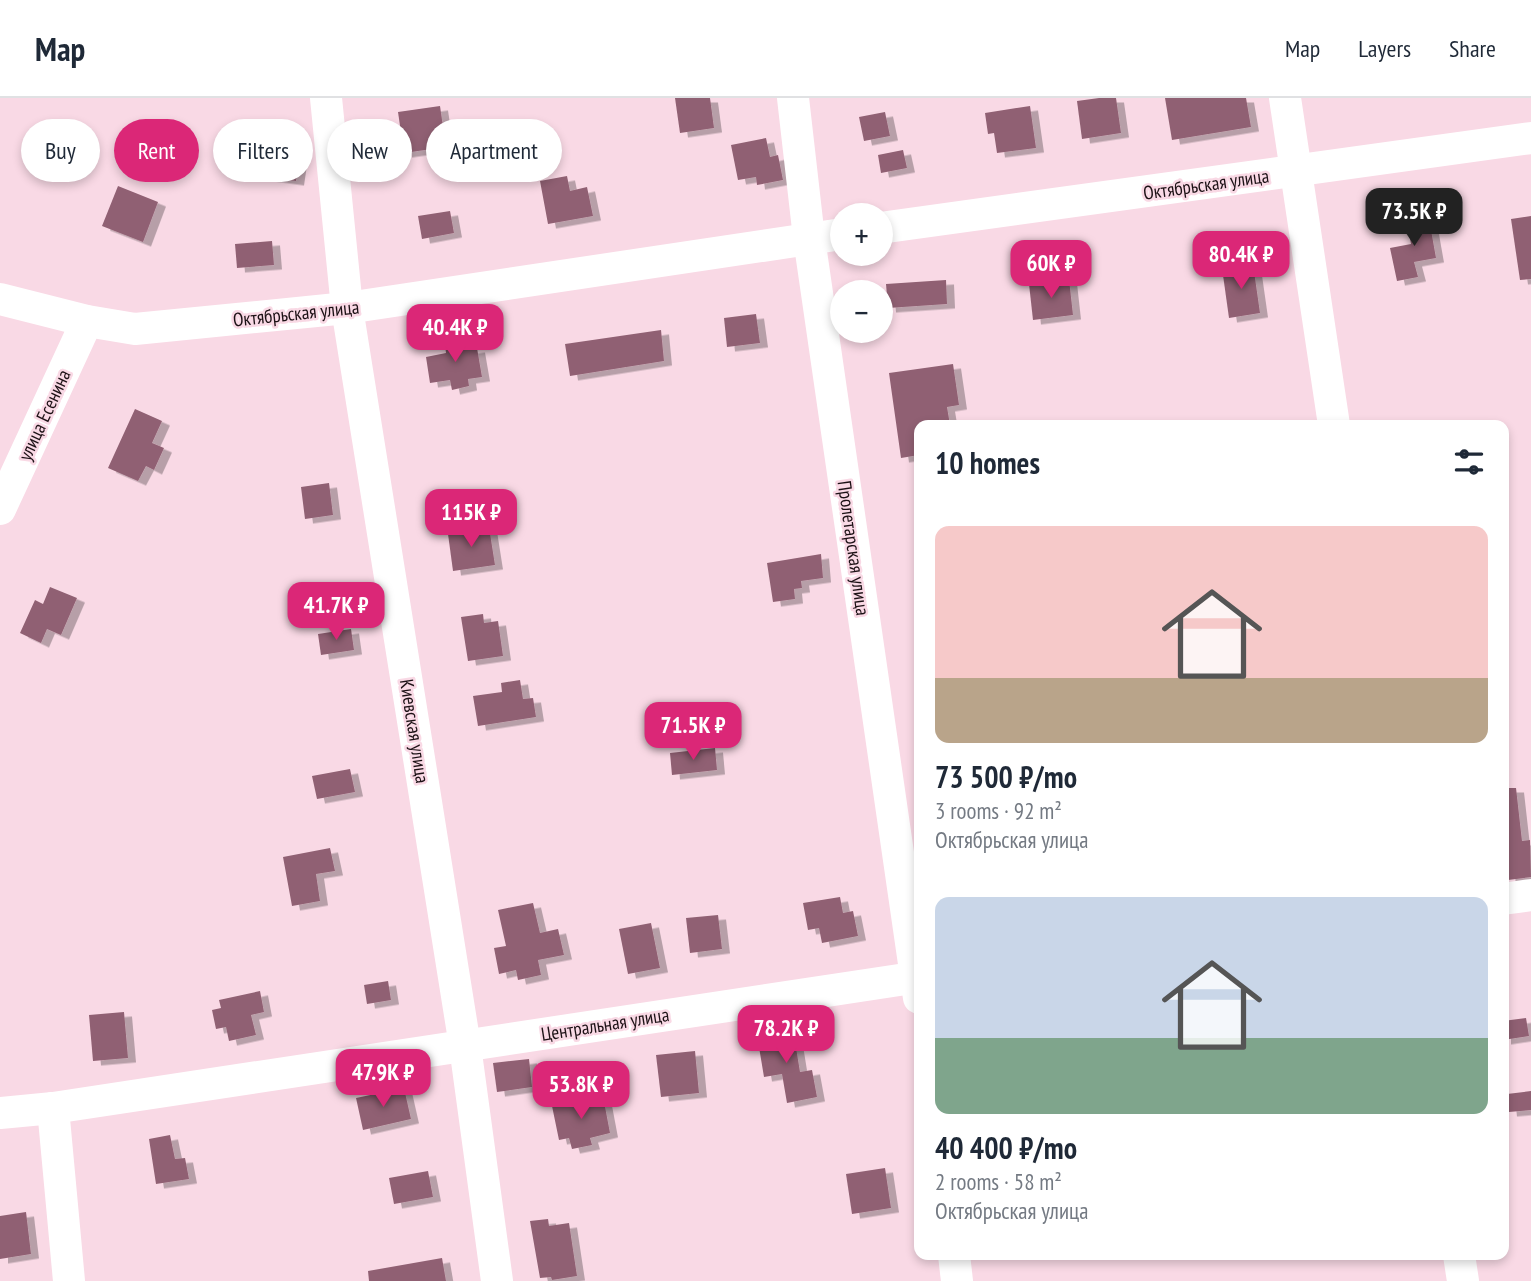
<!DOCTYPE html>
<meta charset="utf-8">
<style>
body{margin:0;font-family:"PT Sans Narrow",sans-serif;background:#f6f6f7;color:#1f2937;height:100vh;display:flex;flex-direction:column;font-size:26px;white-space:nowrap}
*{box-sizing:border-box;margin:0}
p{font-size:23px;color:#747a83}
.icon{flex:none;width:38px;height:38px;fill:none;stroke:currentColor;stroke-width:2;stroke-linecap:round;stroke-linejoin:round}
.map{position:relative;flex:1;overflow:hidden}
.side{position:absolute;left:914px;top:322px;width:595px;height:840px;display:flex;flex-direction:column;background:#fff;border-radius:14px;box-shadow:0 4px 10px #0003}
.side>*{flex:none}
.hud{position:absolute;left:21px;top:21px;width:665px;height:63px;display:flex;gap:14px}
.tools{position:absolute;left:830px;top:105px;display:grid;gap:14px}
.tools a{display:grid;place-items:center;width:63px;height:63px;border-radius:50%;background:#fff;box-shadow:0 4px 10px #0003;font-size:35px}
.price{position:absolute;translate:-50% -60px;padding:0 16px;border-radius:14px;background:#db2777;color:#fff;font-size:23px;line-height:46px;filter:drop-shadow(0 2px 4px #0008)}
.price::after{content:'';position:absolute;left:50%;top:42px;width:21px;height:16px;margin-left:-10px;background:inherit;clip-path:polygon(0 0,100% 0,50% 100%)}
.price.selected{background:#222;color:#fff}
ul{padding:0;list-style:none}
li{display:grid;align-content:center;gap:14px;height:371px;padding:0 21px}
li span{display:grid;place-items:center;height:217px;border-radius:14px;color:#555}
li>.icon{margin-inline-start:auto}
span .icon{width:126px;height:126px;fill:#fffc;stroke-width:1}
li b{font-size:30px}
h2{display:flex;justify-content:space-between;align-items:center;height:84px;padding:0 21px;font-size:30px}
.pill{padding:0 24px;border-radius:32px;background:#fff;box-shadow:0 4px 10px #0003;font-size:24px;line-height:63px}
.pill.selected{background:#db2777;color:#fff}
header{display:flex;align-items:center;gap:42px;box-sizing:border-box;height:98px;padding:0 35px;background:#fff;border-bottom:2px solid #e0e1e3}
header strong{font-size:33px}
nav{display:flex;gap:38px;margin-inline-start:auto;font-size:24px}
.map>svg:first-child{display:block}
.building{fill:#906173;filter:url(#shadow)}
.lines{fill:none;stroke-linecap:round;stroke-linejoin:round}
.minor{stroke:#fff;stroke-width:32}
.labels{text-anchor:middle;dominant-baseline:central;stroke-width:5;stroke-linejoin:round;paint-order:stroke}
.street-label{font-size:19px;fill:#1c1115;stroke:#f9d9e5}
</style>
<header>
<strong>Map</strong>
<nav><a>Map</a><a>Layers</a><a>Share</a></nav>
</header>
<div class="map">
<svg width="1531" height="1183" viewBox="0 0 1531 1183">
<defs>
<filter id="shadow"><feDropShadow dx="8" dy="4.5" stdDeviation="0" flood-color="#0004"/></filter>
</defs>
<rect width="100%" height="100%" fill="#f9d9e5"/>
<!-- building -->
<g class="building">
<polygon points="675,0 710,0 714,30 680,35"/>
<polygon points="1099,0 1116,0 1121,35 1082,41 1077,3"/>
<polygon points="1165,0 1246,0 1251,29 1172,42"/>
<polygon points="440,8 446,49 404,55 398,14"/>
<polygon points="1030,8 1036,50 997,55 994,35 988,36 985,15"/>
<polygon points="885,14 890,38 864,43 859,19"/>
<polygon points="766,40 770,59 778,57 783,82 757,87 756,79 738,82 731,47"/>
<polygon points="259,42 301,49 296,83 254,77"/>
<polygon points="903,52 907,70 881,75 878,57"/>
<polygon points="567,78 570,93 587,89 593,118 548,126 540,83"/>
<polygon points="118,88 158,104 143,144 102,128"/>
<polygon points="450,113 454,135 422,141 418,118"/>
<polygon points="1428,115 1436,160 1414,164 1418,179 1397,183 1390,150 1411,146 1406,119"/>
<polygon points="1531,118 1531,181 1520,182 1511,121"/>
<polygon points="272,143 274,167 237,170 235,146"/>
<polygon points="1253,166 1260,215 1229,220 1222,170"/>
<polygon points="1069,181 1073,217 1033,222 1029,186"/>
<polygon points="946,182 947,206 888,210 886,186"/>
<polygon points="756,216 760,245 727,249 724,220"/>
<polygon points="661,232 664,263 570,278 565,246"/>
<polygon points="460,236 463,252 477,250 482,279 468,281 469,288 452,292 450,282 430,285 426,259 446,255 444,239"/>
<polygon points="953,266 959,307 947,309 950,327 919,327 919,357 901,360 889,275"/>
<polygon points="135,311 162,323 152,345 164,350 154,372 146,368 138,383 108,370"/>
<polygon points="329,385 333,417 305,421 301,389"/>
<polygon points="489,429 495,467 453,473 448,436"/>
<polygon points="821,456 823,480 801,483 802,490 794,491 795,501 773,504 767,465"/>
<polygon points="50,489 77,500 61,537 47,531 41,545 20,535 35,502 43,506"/>
<polygon points="483,516 484,525 498,523 503,558 468,563 461,519"/>
<polygon points="351,531 354,552 321,557 318,536"/>
<polygon points="520,582 523,601 533,600 536,619 478,628 473,598 502,594 501,585"/>
<polygon points="715,650 717,672 672,677 670,655"/>
<polygon points="350,671 355,694 317,701 312,678"/>
<polygon points="1503,690 1516,690 1522,743 1530,742 1531,779 1508,782 1503,745"/>
<polygon points="330,750 335,773 316,776 320,803 292,808 283,759"/>
<polygon points="840,799 843,815 853,813 858,838 822,845 819,830 808,832 803,805"/>
<polygon points="533,805 540,835 558,831 564,857 538,862 541,877 518,882 516,872 499,876 494,850 506,848 498,812"/>
<polygon points="718,817 722,851 690,855 686,820"/>
<polygon points="651,825 660,870 628,876 619,831"/>
<polygon points="388,883 391,902 367,906 364,887"/>
<polygon points="260,893 264,914 251,917 256,937 229,943 226,929 216,931 212,912 221,910 219,902"/>
<polygon points="124,914 128,960 93,963 89,917"/>
<polygon points="1526,920 1529,938 1503,942 1503,923"/>
<polygon points="793,931 800,974 812,972 817,999 787,1005 782,976 764,979 757,937"/>
<polygon points="695,953 699,995 661,999 656,957"/>
<polygon points="529,961 532,989 497,994 493,965"/>
<polygon points="404,990 411,1021 363,1032 356,1000"/>
<polygon points="1531,993 1531,1012 1509,1014 1507,996"/>
<polygon points="603,998 610,1035 590,1040 592,1047 572,1051 569,1040 559,1042 552,1008"/>
<polygon points="170,1037 175,1061 185,1060 189,1081 156,1086 149,1041"/>
<polygon points="885,1070 891,1110 852,1116 846,1076"/>
<polygon points="428,1073 433,1099 394,1106 389,1080"/>
<polygon points="26,1114 31,1156 0,1161 0,1118"/>
<polygon points="548,1121 549,1128 569,1125 577,1178 552,1182 551,1179 540,1180 530,1123"/>
<polygon points="442,1160 446,1183 369,1183 368,1173"/>
</g>
<g class="lines">
<!-- minor -->
<g class="minor">
<polyline points="326,0 347,210 465,948 497,1183"/>
<polyline points="793,0 809,140 919,900"/>
<polyline points="1285,0 1334,327"/>
<polyline points="880,130 1531,40"/>
<polyline points="0,201 87,223 135,231 347,210 842,136"/>
<polyline points="0,411 87,223"/>
<polyline points="1503,801 1531,797"/>
<polyline points="53,1010 69,1183"/>
<polyline points="0,1015 53,1010 919,879"/>
<polyline points="954,1157 957,1183"/>
<polyline points="1459,1157 1463,1183"/>
</g>
</g>
<g class="labels">
<!-- street labels -->
<g class="street-label">
<text transform="translate(1206 86) rotate(-8)">Октябрьская улица</text>
<text transform="translate(296 215) rotate(-6)">Октябрьская улица</text>
<text transform="translate(44 317) rotate(-65)">улица Есенина</text>
<text transform="translate(854 450) rotate(82)">Пролетарская улица</text>
<text transform="translate(415 633) rotate(81)">Киевская улица</text>
<text transform="translate(605 926) rotate(-9)">Центральная улица</text>
</g>
</g>
</svg>
<div class="tools">
<a>+</a>
<a>−</a>
</div>
<b class="price selected" style="left:1414px;top:150px">73.5K ₽</b>
<b class="price" style="left:1241px;top:193px">80.4K ₽</b>
<b class="price" style="left:1051px;top:202px">60K ₽</b>
<b class="price" style="left:455px;top:266px">40.4K ₽</b>
<b class="price" style="left:471px;top:451px">115K ₽</b>
<b class="price" style="left:336px;top:544px">41.7K ₽</b>
<b class="price" style="left:693px;top:664px">71.5K ₽</b>
<b class="price" style="left:786px;top:967px">78.2K ₽</b>
<b class="price" style="left:383px;top:1011px">47.9K ₽</b>
<b class="price" style="left:581px;top:1023px">53.8K ₽</b>
<div class="hud">
<a class="pill">Buy</a>
<a class="pill selected">Rent</a>
<a class="pill">Filters</a>
<a class="pill">New</a>
<a class="pill">Apartment</a>
</div>
<section class="side">
<h2>10 homes<svg class="icon" aria-label="filters" viewBox="0 0 24 24"><path d="M4 7h16M4 17h16"/><circle cx="9" cy="7" r="2"/><circle cx="15" cy="17" r="2"/></svg></h2>
<ul>
<li><span style="background:linear-gradient(#f6c9c9 70%,#b9a48a 0)"><svg class="icon" aria-label="home" viewBox="0 0 24 24"><path d="M3 11l9-7 9 7M6 9v11h12V9"/></svg></span><div><b>73 500 ₽/mo</b><p>3 rooms · 92 m²</p><p>Октябрьская улица</p></div></li>
<li><span style="background:linear-gradient(#c9d6e8 65%,#7fa58c 0)"><svg class="icon" aria-label="home" viewBox="0 0 24 24"><path d="M3 11l9-7 9 7M6 9v11h12V9"/></svg></span><div><b>40 400 ₽/mo</b><p>2 rooms · 58 m²</p><p>Октябрьская улица</p></div></li>
</ul>
</section>
</div>
